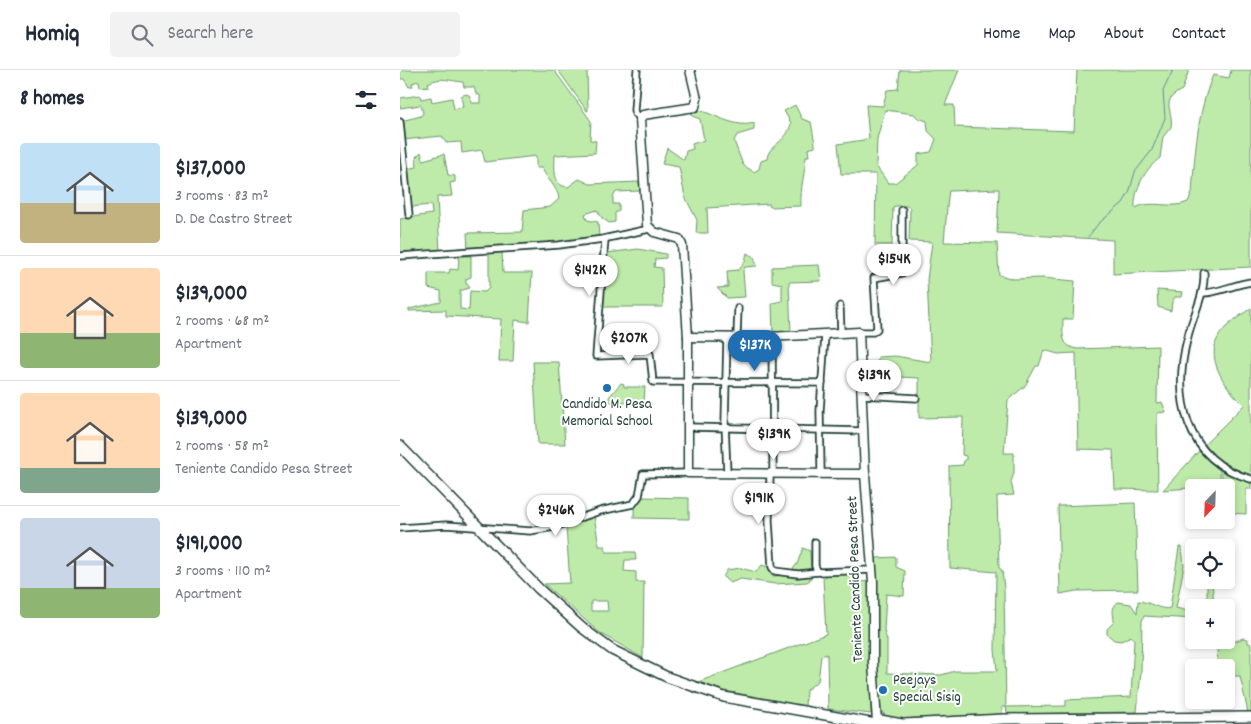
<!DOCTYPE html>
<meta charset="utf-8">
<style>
body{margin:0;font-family:Dekko,sans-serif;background:#f2f2f3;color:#1f2937;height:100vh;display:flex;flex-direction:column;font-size:19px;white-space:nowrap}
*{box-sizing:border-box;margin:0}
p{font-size:16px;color:#747a83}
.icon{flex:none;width:28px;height:28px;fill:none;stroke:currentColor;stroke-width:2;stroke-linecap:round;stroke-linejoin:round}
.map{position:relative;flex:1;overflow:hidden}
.panel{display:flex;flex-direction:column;background:#fff;width:400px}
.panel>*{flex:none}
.needle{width:32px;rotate:203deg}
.tools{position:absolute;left:785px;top:409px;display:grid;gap:10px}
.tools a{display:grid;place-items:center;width:50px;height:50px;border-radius:5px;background:#fff;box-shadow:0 2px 8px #0003;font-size:25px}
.price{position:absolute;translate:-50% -42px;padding:0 11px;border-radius:18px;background:#fff;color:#222;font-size:16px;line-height:32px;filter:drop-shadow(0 1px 2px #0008)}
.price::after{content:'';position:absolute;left:50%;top:30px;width:15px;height:11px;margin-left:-8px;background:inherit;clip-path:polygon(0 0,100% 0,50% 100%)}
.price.on{background:#1f6fb2;color:#fff}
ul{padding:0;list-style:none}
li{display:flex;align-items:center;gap:15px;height:125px;padding:0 20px}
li+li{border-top:1px solid #e0e1e3}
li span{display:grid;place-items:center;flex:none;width:140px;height:100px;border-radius:5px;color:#555}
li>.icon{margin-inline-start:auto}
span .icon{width:60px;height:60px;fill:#fffc;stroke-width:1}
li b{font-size:21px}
h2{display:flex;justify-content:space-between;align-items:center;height:60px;padding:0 20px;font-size:21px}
header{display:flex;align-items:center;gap:30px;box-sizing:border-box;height:70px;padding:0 25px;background:#fff;border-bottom:1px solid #e0e1e3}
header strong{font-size:24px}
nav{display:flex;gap:28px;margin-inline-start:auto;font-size:18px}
.search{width:350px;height:45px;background:#f2f2f3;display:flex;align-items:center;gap:12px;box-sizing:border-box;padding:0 18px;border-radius:5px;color:#747a83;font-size:19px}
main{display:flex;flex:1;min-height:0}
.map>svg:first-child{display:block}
.green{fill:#beeba9;stroke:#6e946e;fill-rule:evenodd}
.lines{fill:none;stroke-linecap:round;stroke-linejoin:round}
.stream{stroke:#608b9f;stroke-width:1}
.street-casing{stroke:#1f3d34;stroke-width:9}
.secondary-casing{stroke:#1f3d34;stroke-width:11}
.primary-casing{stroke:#1f3d34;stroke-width:12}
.street{stroke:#fff;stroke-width:5.5}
.secondary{stroke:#fff;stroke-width:8}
.primary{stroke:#fff;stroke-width:9}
.poi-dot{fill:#1f6fb2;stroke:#fff;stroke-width:2}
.labels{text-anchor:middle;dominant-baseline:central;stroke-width:4;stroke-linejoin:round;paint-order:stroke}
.poi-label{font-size:15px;fill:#1f3d34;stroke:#fff}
.street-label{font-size:15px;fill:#1f3d34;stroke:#fff}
</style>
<header>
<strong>Homiq</strong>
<div class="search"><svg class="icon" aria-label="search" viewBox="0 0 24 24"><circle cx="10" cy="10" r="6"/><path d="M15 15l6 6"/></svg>Search here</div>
<nav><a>Home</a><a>Map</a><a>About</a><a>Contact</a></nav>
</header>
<main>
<section class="panel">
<h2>8 homes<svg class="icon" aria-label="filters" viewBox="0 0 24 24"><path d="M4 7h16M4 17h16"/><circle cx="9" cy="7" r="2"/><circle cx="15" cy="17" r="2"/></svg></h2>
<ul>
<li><span style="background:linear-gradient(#bfe0f5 60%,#c2b280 0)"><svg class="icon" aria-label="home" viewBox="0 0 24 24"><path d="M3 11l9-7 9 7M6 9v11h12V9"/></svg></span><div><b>$137,000</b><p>3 rooms · 83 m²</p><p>D. De Castro Street</p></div></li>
<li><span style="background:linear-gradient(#ffd9b3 65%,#8fb573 0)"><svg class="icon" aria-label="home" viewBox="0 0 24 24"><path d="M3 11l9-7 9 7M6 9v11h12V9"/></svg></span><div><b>$139,000</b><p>2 rooms · 68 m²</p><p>Apartment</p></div></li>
<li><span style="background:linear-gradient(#ffd9b3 75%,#7fa58c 0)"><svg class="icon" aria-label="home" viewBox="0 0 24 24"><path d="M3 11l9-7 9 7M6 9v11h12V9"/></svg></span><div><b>$139,000</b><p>2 rooms · 58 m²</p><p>Teniente Candido Pesa Street</p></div></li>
<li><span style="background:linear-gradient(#c9d6e8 70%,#8fb573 0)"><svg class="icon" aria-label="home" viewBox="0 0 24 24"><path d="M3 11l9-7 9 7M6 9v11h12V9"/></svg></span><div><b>$191,000</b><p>3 rooms · 110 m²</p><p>Apartment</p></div></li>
</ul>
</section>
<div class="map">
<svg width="851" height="654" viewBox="0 0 851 654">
<rect width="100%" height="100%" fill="#fff"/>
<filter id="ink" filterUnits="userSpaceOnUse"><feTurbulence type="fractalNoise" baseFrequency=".02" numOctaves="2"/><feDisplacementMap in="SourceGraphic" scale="10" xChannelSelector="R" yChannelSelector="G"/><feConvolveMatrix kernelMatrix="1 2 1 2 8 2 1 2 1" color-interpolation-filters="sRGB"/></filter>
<g filter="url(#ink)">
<!-- green -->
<g class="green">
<path d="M3 0H154L191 51 190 70 196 71 195 83 155 85C155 98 152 116 168 117L179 109 190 114 239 112 240 121 216 122 213 127V134H219V141L215 143V152L209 153 202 148 197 140 185 144 187 150 198 152 199 168 68 181 67 163 122 162 124 140 150 137 159 129C158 117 146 109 142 98H136V86L85 92 82 80 62 83 61 72 46 73 42 66 3 70 1 51 21 46 23 43 21 35 0 38V28L20 25 21 29 31 27 32 32 52 28 54 39 63 37 61 26 66 24 69 25 72 33H80V25L76 24 74 17H64L63 12C49 11 42 6 28 13L29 16 20 17 19 11 12 13 13 16 9 17 4 9H0V3Z"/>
<polygon points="158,0 187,0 188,41 187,41"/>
<path d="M500 0H559L545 35H554L555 57 674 61 677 0H789L782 20C759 31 774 40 771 57L763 67 760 88C745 99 734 119 735 138 752 129 771 140 788 132L792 123C795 83 797 43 813 5L829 8 831 0H851V197L713 204V170L597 163 599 119 549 121 548 127 544 172 597 173 599 205 614 209 642 208 675 211 673 249H663C663 263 660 276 677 279L758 276 757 333 762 332 766 342 757 343 758 420 715 419 713 380 678 379 676 283 658 284 644 280 639 296H636L625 316 608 330 604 383H614V403L611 412 614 425 597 426 599 498 602 500 604 519 606 637 666 636V630L731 627 734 570 731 566 721 571 714 570 707 564V559L714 552C714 543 710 539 718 532L731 534 737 543 738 531C749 531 760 541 770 538L779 477H782L784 496 776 538 788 541 794 540V549L744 546 742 551 741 601 737 642 610 644 607 643 606 637H602V644L499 649 486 647 478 636 475 490 477 488 496 487V497L505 501 504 526 486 524 484 561 487 570V603L541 605 555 601H597L595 580 596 502 550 498 549 396 563 395 564 390H566V386L562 385 563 347 519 348V308L500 307 499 303 481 302V297H477L478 287 495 286 531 292 527 210 532 172 509 171 510 138 507 136H495L493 138 492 175H475L476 104H441L438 74 469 69 466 35 483 36 487 20 498 19ZM485 40 514 44 518 48 527 51 528 61 536 69 531 82 518 84V95L495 113H488L476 96 477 69Z"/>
<path d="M395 35 402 49 411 52 415 74V77L408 79 409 86H406C405 105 400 116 401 136L370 137 369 134 307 138 308 163H296L297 150 285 127 279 97 262 94 267 78 284 90 286 81 293 79 292 74 304 70 300 49 292 46V41C305 36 331 60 354 53V60L337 65 334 71 343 95 354 102 359 99 361 91 367 89C368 74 387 74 391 53L384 41Z"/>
<polygon points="21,82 23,90 44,84 48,105 55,106 55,112 50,113 52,126 37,127 40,182 0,184 0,149 32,144 31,135 10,137 5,99 17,97 16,87"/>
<polygon points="238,179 266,184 266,188 255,189 254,197 262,198 263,237 202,237 207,183"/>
<polygon points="102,182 103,203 132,203 129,252 115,250 113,291 99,291 101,249 46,246 46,240 9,241 9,239 41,232 41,221 28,218 28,203 49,203 50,199 58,200 59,186 71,186 71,207 66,209 66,214 69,215 69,218 60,221 60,239 69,240 70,221 85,222 89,218 89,183"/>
<polygon points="347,183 354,187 357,196 345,197 343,201 345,227 327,228 317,218 328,217 327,201 339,200 345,191"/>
<polygon points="419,195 421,211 389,212 391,264 373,265 372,233 382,231 382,214 372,212 372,197"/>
<polygon points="757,220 783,222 782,227 775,227 772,232 771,241 758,237"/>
<path d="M851 238V406L822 393 803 376 844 335C824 316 799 283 826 257 833 250 843 244 851 238Z"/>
<polygon points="133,292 159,292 165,374 138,374"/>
<polygon points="221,313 224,314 224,317 245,317 244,332 210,332 209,327"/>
<polygon points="799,381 820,400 820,409 805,410 805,417 763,420"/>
<polygon points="822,401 851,413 851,419 846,419 846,444 826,443 826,418 822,417"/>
<polygon points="241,427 289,428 289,449 234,448 234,436"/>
<polygon points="735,433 738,520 676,521 660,524 658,436"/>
<path d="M194 446 199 476H205L206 482H235L236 490H225L224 501 236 502V512H244L243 588 200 563 144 514 170 513 166 457ZM191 531H207L208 541H191Z"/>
<polygon points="403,478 410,481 411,500 394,505 397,508 410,506 410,510 407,512 375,514 341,509 330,513 323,507 327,500 340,498 356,502 362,495 368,497 372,506 388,505 397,494"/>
<polygon points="459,503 460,512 470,511 471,644 428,639 427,584 421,586 418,611 406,620 405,636 325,621 298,612 426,564 423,508 426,505"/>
<polygon points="807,510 812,510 814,537 805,537 807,535"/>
<polygon points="843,568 848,569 848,573 851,574 851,643 848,643 840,606 826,606 826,598 818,597 817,579"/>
<polygon points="796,570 820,570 815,577 795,577"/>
</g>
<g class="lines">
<!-- stream -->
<polyline class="stream" points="688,167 698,154 723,133 729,123 735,102 752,80 765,48 763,21 773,0"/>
<!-- street casing -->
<g class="street-casing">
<g id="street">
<polyline points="237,0 234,40 235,44 240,47"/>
<polyline points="0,52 9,145"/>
<polyline points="205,169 196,286 250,284 253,312 422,313"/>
<polyline points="0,186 159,175 203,169 249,159"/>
<path d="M804 203C805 225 793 245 788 266 772 326 784 390 851 409"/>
<path d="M802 223C816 224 835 214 851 212"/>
<polyline points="440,236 441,263"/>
<polyline points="459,262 473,262 477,259 474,208 502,203 502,140"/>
<polyline points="327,267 325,353 327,403"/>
<polyline points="337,267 338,238"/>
<polyline points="372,268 373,403"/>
<polyline points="463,325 516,328"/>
<polyline points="288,357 463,361"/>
<polyline points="370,403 369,451 372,497 375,501 398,504 418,502"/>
<polyline points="421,403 420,341 425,265"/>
<polyline points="0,458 46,455 130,461 154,457 200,441 233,434 239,426 243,404 288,403"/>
<polyline points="415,472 415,496 418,502 472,500"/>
</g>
</g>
<!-- secondary casing -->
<g class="secondary-casing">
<g id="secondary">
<polyline points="290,0 297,29 295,37 243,45 240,49 247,155 254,162 279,169 282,175 288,267 288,403 465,404 473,512 473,593 477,652"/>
<polyline points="288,267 353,268 459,262 465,404"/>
</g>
</g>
<!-- primary casing -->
<g class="primary-casing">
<g id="primary">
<polyline points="0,376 139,519 181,557 212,580 267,607 324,627 476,654"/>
<polyline points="476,654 480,650 502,654"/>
<polyline points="504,654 604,649 851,647"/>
</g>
</g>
<!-- street -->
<use href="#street" class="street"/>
<!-- secondary -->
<use href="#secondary" class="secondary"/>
<!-- primary -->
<use href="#primary" class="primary"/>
</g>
</g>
<!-- markers -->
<g class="poi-dot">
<circle cx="207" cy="318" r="5"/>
<circle cx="483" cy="620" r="5"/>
</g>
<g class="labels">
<!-- poi labels -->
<g class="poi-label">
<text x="207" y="335">Candido M. Pesa<tspan x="207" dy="17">Memorial School</tspan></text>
<text x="493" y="611" text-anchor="start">Peejays<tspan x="493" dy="17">Special Sisig</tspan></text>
</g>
<!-- street labels -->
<g class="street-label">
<text transform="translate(456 509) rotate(-92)">Teniente Candido Pesa Street</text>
</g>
</g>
</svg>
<div class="tools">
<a><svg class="needle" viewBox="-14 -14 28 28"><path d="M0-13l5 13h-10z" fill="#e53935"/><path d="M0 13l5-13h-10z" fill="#747a83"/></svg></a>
<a><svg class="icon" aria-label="locate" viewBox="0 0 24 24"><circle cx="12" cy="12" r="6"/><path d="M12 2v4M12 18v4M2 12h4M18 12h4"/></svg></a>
<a>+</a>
<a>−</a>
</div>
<b class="price" style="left:494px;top:216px">$154K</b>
<b class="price" style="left:190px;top:227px">$142K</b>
<b class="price" style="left:229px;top:295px">$207K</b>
<b class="price on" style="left:355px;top:302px">$137K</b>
<b class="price" style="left:474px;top:332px">$139K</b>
<b class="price" style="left:374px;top:391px">$139K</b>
<b class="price" style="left:359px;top:455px">$191K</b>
<b class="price" style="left:156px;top:467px">$246K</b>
</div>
</main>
